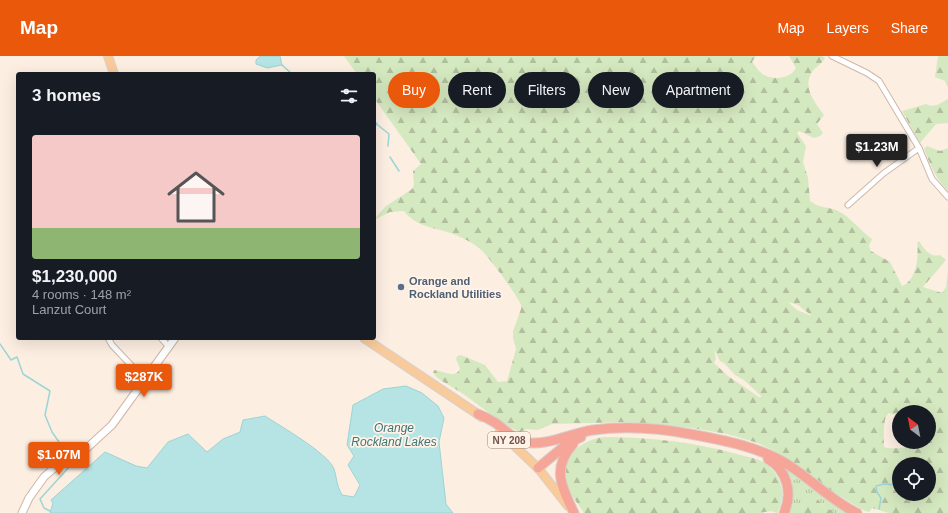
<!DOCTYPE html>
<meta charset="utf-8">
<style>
body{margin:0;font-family:Helvetica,sans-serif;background:#242831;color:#f1f3f6;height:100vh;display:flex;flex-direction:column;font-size:15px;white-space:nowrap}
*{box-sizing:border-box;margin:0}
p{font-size:13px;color:#9ea1a6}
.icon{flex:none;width:22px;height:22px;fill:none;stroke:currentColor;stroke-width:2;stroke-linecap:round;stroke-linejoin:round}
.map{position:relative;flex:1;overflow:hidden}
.details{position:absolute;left:16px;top:16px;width:360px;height:268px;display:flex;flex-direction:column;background:#171b24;border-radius:4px;box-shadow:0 4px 16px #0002}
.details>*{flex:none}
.guide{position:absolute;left:388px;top:16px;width:380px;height:36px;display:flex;gap:8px}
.needle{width:26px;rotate:328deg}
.buttons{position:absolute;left:892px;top:349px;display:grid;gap:8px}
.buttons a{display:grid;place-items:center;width:44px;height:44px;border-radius:50%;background:#171b24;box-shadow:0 4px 16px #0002;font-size:20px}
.price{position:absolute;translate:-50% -34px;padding:0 9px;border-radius:4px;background:#ea580c;color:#fff;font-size:13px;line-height:26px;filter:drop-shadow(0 1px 2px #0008)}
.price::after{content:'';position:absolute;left:50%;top:24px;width:12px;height:9px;margin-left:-6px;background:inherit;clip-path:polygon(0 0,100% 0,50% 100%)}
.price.active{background:#222;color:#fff}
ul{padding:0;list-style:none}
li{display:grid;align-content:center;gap:8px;height:212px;padding:0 16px}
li+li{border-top:1px solid #363941}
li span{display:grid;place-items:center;height:124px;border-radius:4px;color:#555}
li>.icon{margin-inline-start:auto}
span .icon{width:72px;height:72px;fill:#fffc;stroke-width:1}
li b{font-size:17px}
h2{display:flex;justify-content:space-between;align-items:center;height:48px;padding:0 16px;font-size:17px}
.tag{padding:0 14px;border-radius:18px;background:#171b24;box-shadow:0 4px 16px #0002;font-size:14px;line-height:36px}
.tag.active{background:#ea580c;color:#fff}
header{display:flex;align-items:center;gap:24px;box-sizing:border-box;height:56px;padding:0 20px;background:#ea580c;color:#fff}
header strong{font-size:19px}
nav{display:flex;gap:22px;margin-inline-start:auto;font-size:14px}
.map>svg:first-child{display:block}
.grass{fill:url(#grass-tufts)}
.forest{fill:url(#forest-firs);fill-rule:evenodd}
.water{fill:#b6e3e4;stroke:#9dd4d6}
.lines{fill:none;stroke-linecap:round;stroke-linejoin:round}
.stream{stroke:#9dd4d6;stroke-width:1.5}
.street-casing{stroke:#cfb7ab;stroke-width:7}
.secondary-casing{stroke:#d1b6a8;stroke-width:9}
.primary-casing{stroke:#d8cfcc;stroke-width:10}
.highway-casing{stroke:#d8cfcc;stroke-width:11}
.street{stroke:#fff;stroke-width:5}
.secondary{stroke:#fff;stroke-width:7}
.primary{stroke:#facb9a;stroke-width:8}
.highway{stroke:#f5a699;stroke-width:9}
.service-dot{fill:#5c6f8a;stroke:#fff3e7;stroke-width:1.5}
.labels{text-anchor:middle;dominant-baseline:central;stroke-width:3.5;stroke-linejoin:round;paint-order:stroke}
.shield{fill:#fff3e7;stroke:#9c8378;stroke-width:1}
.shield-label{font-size:10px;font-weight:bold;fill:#725349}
.service-label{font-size:11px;font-weight:bold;fill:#4e5e75;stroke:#fff3e7;text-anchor:start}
.water-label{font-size:12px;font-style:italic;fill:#3d7578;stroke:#fff3e7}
</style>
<header>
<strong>Map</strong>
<nav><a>Map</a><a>Layers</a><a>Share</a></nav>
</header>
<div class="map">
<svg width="948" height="457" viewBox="0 0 948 457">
<defs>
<pattern id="grass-tufts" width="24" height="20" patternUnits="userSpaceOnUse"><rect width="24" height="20" fill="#d5e9c0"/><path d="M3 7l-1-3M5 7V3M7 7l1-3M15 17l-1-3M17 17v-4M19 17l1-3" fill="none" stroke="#b1bf9e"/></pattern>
<pattern id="forest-firs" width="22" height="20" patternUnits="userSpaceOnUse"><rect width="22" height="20" fill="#d5e9c0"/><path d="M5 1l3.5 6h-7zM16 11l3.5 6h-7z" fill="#b1bf9e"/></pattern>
</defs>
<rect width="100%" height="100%" fill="#fceee1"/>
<!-- grass -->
<path class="grass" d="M785 412 847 457H834L832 454 826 453 817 442 803 450 801 457H789C794 441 793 427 785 412Z"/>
<!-- forest -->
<g class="forest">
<path d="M344 0H756L752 6C755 9 757 13 760 16 769 25 790 24 796 12L789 0H822L825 2C822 8 815 11 812 16 802 32 815 46 824 59L817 68 823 77 820 80 814 82 799 75 797 77 806 90 803 106 808 122 810 145C820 153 828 150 838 155 851 161 860 175 872 183L869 190 871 195 890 206 902 230C916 225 919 201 917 187L919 185C924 193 930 202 940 199L946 204 923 231 942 237 946 231 948 214V457H889L872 452 869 456 863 454 833 436 774 395 758 387 727 378 692 372 628 366 552 368 538 374 527 373 520 376C499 368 474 343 452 331 445 326 437 324 433 316L435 314C443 315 455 323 460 313L456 303 457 300 461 299 485 309 498 326 507 325 516 293 513 282V275L521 253V249C517 239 487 198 479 192 473 187 465 183 458 180 438 171 418 173 404 155L390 156 376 163V161L386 150 412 133 414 129 413 115 421 108 374 42V18H357ZM788 246 798 249 812 260 797 254ZM714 293 720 305 724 307 735 319 744 324 762 341H759L728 320 714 307 716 303ZM899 356H929V377L934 381C927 389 894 395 884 391 884 382 882 362 889 357L899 360ZM899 408H929V438H899Z"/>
<polygon points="938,0 948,0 948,32 945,25 935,21"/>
<polygon points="948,43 948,67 936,68 920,87 902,55 926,48 931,50 937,49"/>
<path d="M927 90 940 95 948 92V135C935 122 931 110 924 93Z"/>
<path d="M604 381C650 381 693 386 737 398 746 401 759 402 766 408 782 420 787 440 777 457L771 455 759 457H584C579 449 572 441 568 433 553 406 579 384 604 381Z"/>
<polygon points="815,440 826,453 833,454 834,457 801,457 804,445"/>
</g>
<!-- water -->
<g class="water">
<polygon points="260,0 280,0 282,9 267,12 256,8 256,4"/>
<path d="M406 330 422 337 438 350 444 362 439 386 446 448 453 457H50L53 447 51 444 105 396 136 410 147 412 168 386 188 378 207 396 223 383 240 376 243 364 265 360C280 370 328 397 334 413 337 422 336 428 342 439L354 441 360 429 348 409 354 400 347 389 353 349 383 333Z"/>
</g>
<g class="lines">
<!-- stream -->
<g class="stream">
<polyline points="282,9 292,18"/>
<polyline points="374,66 389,78 388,90"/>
<polyline points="374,72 377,67"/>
<polyline points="390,101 399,115"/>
<polyline points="0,288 11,304 17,301 23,318 50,335 45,359 52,376 68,399"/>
<polyline points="879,453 881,442 877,436 876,430 884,428 895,429 897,423"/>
<polyline points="50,455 44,452 40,443 71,409 70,406"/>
</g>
<!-- street casing -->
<g class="street-casing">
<g id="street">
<polyline points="832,0 867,17 879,25 919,92 932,123 948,141"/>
<polyline points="848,149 884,117 919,92"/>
<polyline points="108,282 112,289 145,324"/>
<polyline points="161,282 169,291"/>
</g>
</g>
<!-- secondary casing -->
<g class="secondary-casing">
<polyline id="secondary" points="22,457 29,442 44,421 53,413 87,392 112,369 175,282"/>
</g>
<!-- primary casing -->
<g class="primary-casing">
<g id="primary">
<polyline points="108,0 114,18"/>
<polyline points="364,282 482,361"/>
<polyline points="500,376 538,412 568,450"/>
</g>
</g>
<!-- highway casing -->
<g class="highway-casing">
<g id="highway">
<path d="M478 358C483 360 489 363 494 366 505 373 512 383 524 386 546 391 571 377 593 374 624 370 658 372 690 378 723 384 761 391 790 410 813 425 832 445 857 457"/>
<path d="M573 388C551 413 562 431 574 457"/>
<path d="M768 403C787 414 793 437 784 457"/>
<polyline points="538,412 567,388 581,381"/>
</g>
</g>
<!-- street -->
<use href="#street" class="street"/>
<!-- secondary -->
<use href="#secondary" class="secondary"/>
<!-- primary -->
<use href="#primary" class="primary"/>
<!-- highway -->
<use href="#highway" class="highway"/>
</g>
<!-- markers -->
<circle class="service-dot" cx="401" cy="231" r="4"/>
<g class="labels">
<!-- shield labels -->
<rect class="shield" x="488" y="376" width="42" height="16" rx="3"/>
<g class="shield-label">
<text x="509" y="384">NY 208</text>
</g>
<!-- service labels -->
<g class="service-label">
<text x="409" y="225">Orange and<tspan x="409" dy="13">Rockland Utilities</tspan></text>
</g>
<!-- water labels -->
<g class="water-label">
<text x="394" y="372">Orange<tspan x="394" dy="14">Rockland Lakes</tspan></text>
</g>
</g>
</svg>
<div class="buttons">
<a><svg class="needle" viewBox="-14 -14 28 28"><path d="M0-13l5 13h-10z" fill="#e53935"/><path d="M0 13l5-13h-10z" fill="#9ea1a6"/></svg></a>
<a><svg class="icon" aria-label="locate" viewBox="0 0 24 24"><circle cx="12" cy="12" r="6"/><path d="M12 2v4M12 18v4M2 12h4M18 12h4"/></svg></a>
</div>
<b class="price active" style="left:877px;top:112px">$1.23M</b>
<b class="price" style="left:144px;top:342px">$287K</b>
<b class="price" style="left:59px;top:420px">$1.07M</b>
<div class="guide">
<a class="tag active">Buy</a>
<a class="tag">Rent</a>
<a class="tag">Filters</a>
<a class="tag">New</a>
<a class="tag">Apartment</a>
</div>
<section class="details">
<h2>3 homes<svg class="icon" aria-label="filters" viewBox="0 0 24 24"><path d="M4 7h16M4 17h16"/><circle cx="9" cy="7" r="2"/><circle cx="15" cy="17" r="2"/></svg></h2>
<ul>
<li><span style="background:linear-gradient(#f6c9c9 75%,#8fb573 0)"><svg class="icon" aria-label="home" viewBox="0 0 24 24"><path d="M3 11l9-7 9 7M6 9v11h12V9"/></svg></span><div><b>$1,230,000</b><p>4 rooms · 148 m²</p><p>Lanzut Court</p></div></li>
</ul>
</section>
</div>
